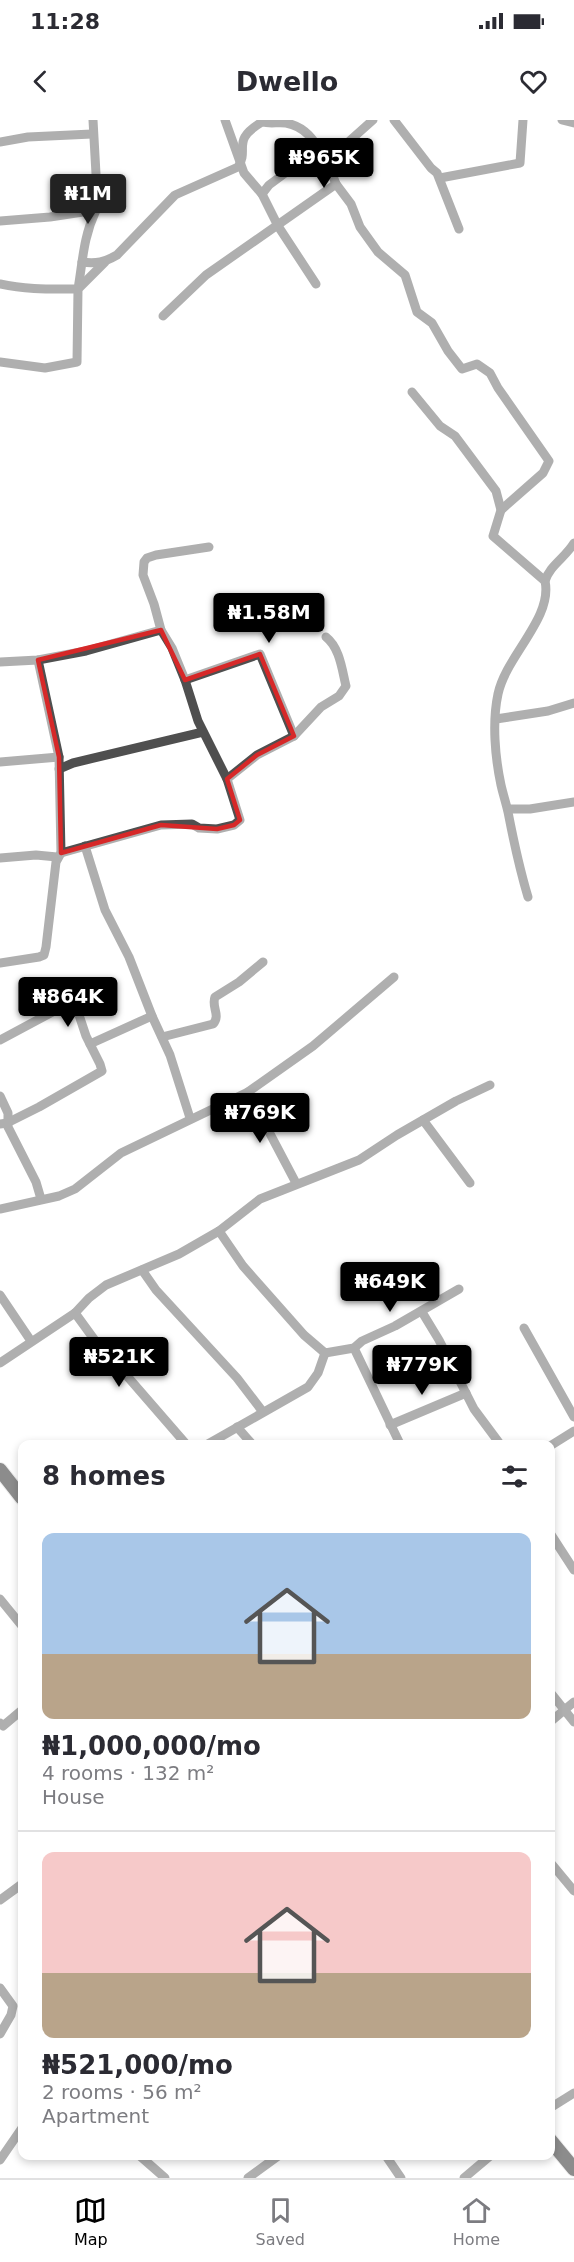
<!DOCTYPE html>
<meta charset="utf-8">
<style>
body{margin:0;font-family:"DejaVu Sans",sans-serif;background:#f7f7f7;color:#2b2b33;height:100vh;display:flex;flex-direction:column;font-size:22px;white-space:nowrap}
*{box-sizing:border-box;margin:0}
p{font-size:20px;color:#7c7c81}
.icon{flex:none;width:33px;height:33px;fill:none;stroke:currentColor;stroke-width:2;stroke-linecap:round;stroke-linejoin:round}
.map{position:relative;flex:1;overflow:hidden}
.details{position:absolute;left:18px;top:1320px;width:537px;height:720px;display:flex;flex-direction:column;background:#fff;border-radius:12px;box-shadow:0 3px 9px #0003}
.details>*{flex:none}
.price{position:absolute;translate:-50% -51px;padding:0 14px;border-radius:6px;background:#000;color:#fff;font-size:20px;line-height:39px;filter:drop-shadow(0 2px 3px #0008)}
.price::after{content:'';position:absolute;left:50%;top:36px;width:18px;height:14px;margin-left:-9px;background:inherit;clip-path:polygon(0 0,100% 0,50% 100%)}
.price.on{background:#222;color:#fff}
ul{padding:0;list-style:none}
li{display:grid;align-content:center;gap:12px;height:318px;padding:0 24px}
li+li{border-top:2px solid #e1e1e2}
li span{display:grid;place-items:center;height:186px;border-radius:12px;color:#555}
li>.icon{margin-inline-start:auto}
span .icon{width:108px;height:108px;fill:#fffc;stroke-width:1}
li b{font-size:26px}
h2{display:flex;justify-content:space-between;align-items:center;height:72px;padding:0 24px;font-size:26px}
.status{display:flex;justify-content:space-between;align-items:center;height:42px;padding:0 30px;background:#fff;direction:ltr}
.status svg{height:16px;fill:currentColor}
header{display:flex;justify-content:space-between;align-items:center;height:78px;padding:0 24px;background:#fff;font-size:27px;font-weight:800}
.tabs{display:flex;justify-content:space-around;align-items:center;height:84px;border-top:2px solid #e1e1e2;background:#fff;font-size:16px;color:#7c7c81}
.tabs a{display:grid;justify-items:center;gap:3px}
.tabs .on{color:#000}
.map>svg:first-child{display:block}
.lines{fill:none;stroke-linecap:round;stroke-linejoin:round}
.primary-casing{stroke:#dbdbdb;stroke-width:16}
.minor{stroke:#4f4f4f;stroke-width:9}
.primary{stroke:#000;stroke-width:14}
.marked{fill:none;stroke:#d62828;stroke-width:4.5;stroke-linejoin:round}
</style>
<div class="status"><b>11:28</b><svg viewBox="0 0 49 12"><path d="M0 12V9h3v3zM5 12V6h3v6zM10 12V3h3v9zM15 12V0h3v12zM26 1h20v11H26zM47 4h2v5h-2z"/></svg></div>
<header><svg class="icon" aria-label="back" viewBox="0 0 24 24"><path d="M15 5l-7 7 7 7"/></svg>Dwello<svg class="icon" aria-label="heart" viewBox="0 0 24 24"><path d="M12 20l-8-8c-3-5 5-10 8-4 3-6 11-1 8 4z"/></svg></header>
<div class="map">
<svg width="574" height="2058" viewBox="0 0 574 2058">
<rect width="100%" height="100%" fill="#fff"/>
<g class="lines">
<!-- primary casing -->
<g class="primary-casing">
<g id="primary">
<polyline points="0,1350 22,1378"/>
<polyline points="550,2020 574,2049"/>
</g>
</g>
<!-- minor -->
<g class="minor">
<polyline points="225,0 244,53 262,74 278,106 316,164"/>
<polyline points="373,0 327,41 336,64 351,84 360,107 378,132 405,155 417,192 432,203 448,231 462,249 477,244 490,253 498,268 549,341 543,353 501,390"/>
<polyline points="394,0 431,48 437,53 459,109"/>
<polyline points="562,0 574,3"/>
<polyline points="0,22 28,17 92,14"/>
<polyline points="440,58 520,43 523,0"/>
<polyline points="262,74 269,65 319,28"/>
<polyline points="0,101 50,97 96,90 97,72 93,0"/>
<path d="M82 142C96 144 105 142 117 135L175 75 238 47C250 29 230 21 262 2 270 4 278 2 286 3 308 7 316 24 327 41"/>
<path d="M0 164C26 170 52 169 78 169 83 140 83 118 96 90"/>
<polyline points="163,196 206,155 336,64"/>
<polyline points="0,242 45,248 77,242 78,169 105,142"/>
<path d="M412 272 440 306 455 316 496 371 501 390 493 416 545 461C553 498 506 536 498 574 492 602 495 637 501 665 503 674 506 683 508 692 514 723 519 747 528 777"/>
<path d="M545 461C550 445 565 438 574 423"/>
<polyline points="38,540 59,637 61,733 161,705 192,704 199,708 217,709 234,705 240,700 227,659 198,601 185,560 172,528 161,510 154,484 143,455 144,442 147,438 156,435 209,427"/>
<polyline points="0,542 38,540 86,531 161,510"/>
<polyline points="185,560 260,534 294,616"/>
<polyline points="496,599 548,591 574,583"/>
<polyline points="0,642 59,637"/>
<polyline points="59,649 73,643 203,612"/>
<path d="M227 659 257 635 294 616 321 587 339 576 346 566C342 550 340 528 326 517"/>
<polyline points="508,689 530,689 574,682"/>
<polyline points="85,726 105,790 129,837 152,896 170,935 190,998"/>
<polyline points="0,738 36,735 57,737"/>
<polyline points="0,843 39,837 44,835 46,827 56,742 61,733"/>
<path d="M162 917 213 904C221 895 211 887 215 877L239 862 263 842"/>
<polyline points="0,920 73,881"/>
<polyline points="90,924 152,896"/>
<polyline points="248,972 296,1063"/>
<polyline points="0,976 8,993 8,1007 36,1062 41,1079"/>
<polyline points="423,1000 470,1063"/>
<polyline points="0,1004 7,1003 39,987 102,951 100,944 86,916 68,862"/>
<polyline points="0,1089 59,1076 75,1069 121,1033 248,972 313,926 394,857"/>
<polyline points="219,1111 243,1146 304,1215 325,1233 354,1228 362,1221 395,1206 459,1169"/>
<polyline points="142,1150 156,1170 237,1258 263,1292"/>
<polyline points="0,1175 31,1221"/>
<polyline points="422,1192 439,1220 474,1289 500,1324"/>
<polyline points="75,1193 107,1237 127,1256 186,1324"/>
<polyline points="524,1208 574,1297"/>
<polyline points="354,1228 400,1324"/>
<polyline points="0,1243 75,1193 89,1178 106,1165 179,1134 219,1111 260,1079 359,1040 397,1015 456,981 490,965"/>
<polyline points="390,1305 466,1273"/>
<polyline points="237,1307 252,1324"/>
<polyline points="208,1324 308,1267 318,1253 325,1233"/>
<polyline points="550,1326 574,1311"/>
<polyline points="550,1413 574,1450"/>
<polyline points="0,1479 22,1506"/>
<polyline points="550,1572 574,1602"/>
<polyline points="550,1602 574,1582"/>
<polyline points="0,1603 3,1606 22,1590"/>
<polyline points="550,1742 574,1771"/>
<polyline points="0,1780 22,1764"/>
<polyline points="0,1868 13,1886 11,1895 0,1914"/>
<polyline points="550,1988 574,1973"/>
<polyline points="140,2036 165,2058"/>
<polyline points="386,2036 401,2058"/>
<polyline points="0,2040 22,2008"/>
<polyline points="248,2058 278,2036"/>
<polyline points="464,2058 490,2036"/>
</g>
<!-- primary -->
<use href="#primary" class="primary"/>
</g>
<!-- marked area -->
<path d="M0 0H574V2058H0ZM161 510 185 560 260 534 294 616 257 635 227 659 240 700 234 705 217 709 161 705 61 733 59 637 38 540Z" fill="#fff" fill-opacity=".55" fill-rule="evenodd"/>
<path class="marked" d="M161 510 185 560 260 534 294 616 257 635 227 659 240 700 234 705 217 709 161 705 61 733 59 637 38 540Z"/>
</svg>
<b class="price" style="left:324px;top:69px">₦965K</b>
<b class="price on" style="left:88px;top:105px">₦1M</b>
<b class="price" style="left:269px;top:524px">₦1.58M</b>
<b class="price" style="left:68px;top:908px">₦864K</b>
<b class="price" style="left:260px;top:1024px">₦769K</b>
<b class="price" style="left:390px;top:1193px">₦649K</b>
<b class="price" style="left:119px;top:1268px">₦521K</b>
<b class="price" style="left:422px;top:1276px">₦779K</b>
<section class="details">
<h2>8 homes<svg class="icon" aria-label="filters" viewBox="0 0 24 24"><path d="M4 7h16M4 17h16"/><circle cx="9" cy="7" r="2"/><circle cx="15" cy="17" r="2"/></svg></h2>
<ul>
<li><span style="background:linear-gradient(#a9c7e8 65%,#b9a48a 0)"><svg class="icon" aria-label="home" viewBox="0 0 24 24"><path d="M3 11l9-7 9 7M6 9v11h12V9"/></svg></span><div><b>₦1,000,000/mo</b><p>4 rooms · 132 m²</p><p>House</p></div></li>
<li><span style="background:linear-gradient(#f6c9c9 65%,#b9a48a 0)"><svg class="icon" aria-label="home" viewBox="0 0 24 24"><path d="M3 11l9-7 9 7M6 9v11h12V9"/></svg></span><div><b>₦521,000/mo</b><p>2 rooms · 56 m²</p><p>Apartment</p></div></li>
</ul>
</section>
</div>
<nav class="tabs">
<a class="on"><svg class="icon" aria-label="map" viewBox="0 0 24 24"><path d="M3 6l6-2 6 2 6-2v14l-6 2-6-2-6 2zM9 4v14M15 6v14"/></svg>Map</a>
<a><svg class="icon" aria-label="saved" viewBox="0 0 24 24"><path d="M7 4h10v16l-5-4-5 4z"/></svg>Saved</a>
<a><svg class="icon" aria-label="home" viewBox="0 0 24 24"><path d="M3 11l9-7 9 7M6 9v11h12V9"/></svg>Home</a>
</nav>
